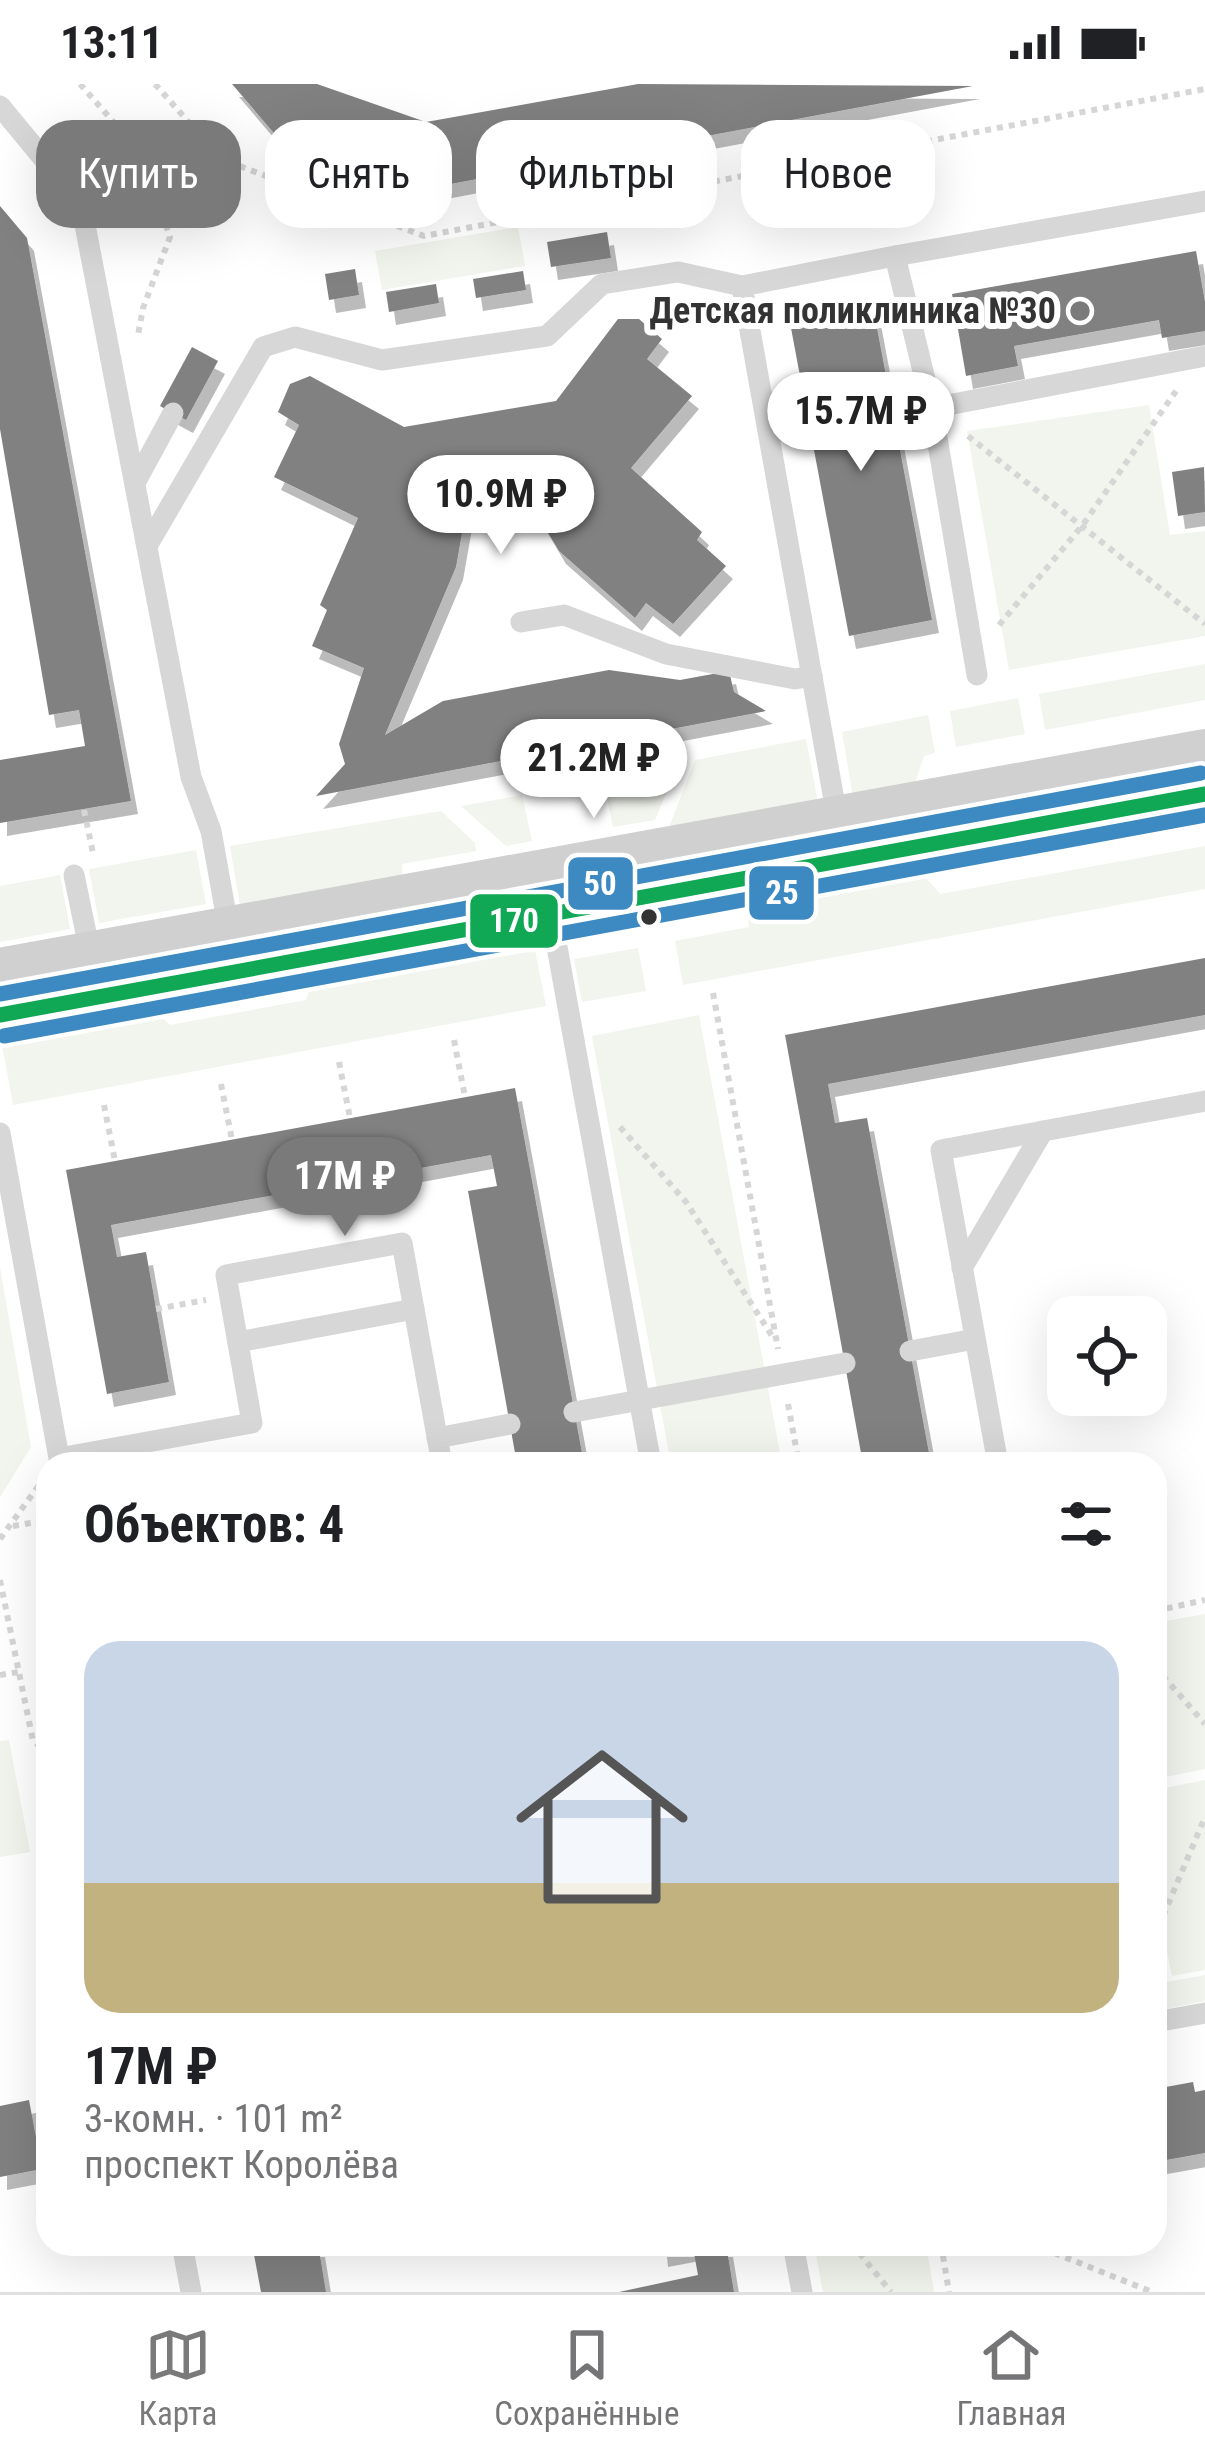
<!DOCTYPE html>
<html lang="ru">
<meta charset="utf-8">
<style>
body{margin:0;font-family:"Roboto Condensed",sans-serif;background:#f6f6f6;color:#202124;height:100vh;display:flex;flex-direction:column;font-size:45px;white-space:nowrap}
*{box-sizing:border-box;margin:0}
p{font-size:39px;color:#757577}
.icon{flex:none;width:66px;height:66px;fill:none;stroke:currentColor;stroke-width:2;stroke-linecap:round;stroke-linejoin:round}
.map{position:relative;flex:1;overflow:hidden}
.side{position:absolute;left:36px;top:1368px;width:1131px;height:804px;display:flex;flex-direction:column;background:#fff;border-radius:36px;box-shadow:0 12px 48px #0002}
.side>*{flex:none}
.top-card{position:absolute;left:36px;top:36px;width:1134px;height:108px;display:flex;gap:24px}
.buttons{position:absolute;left:1047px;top:1212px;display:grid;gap:24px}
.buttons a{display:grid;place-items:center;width:120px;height:120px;border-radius:24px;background:#fff;box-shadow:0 12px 48px #0002;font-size:60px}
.price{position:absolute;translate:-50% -102px;padding:0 27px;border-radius:42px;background:#fff;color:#222;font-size:39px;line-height:78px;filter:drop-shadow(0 3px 6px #0008)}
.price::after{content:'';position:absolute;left:50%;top:72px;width:36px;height:27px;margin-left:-18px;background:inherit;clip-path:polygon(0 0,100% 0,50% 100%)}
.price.active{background:#7a7a7a;color:#fff}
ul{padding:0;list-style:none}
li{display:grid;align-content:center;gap:24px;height:636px;padding:0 48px}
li+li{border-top:3px solid #e0e0e0}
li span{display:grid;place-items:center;height:372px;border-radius:36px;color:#555}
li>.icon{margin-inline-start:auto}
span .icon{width:216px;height:216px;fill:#fffc;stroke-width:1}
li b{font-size:51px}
h2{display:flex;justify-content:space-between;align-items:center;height:144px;padding:0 48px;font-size:51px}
.tag{padding:0 42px;border-radius:36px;background:#fff;box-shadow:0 12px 48px #0002;font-size:42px;line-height:108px}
.tag.active{background:#7a7a7a;color:#fff}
.status{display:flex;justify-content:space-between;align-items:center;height:84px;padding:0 60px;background:#fff;direction:ltr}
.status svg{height:33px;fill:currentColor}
.dock{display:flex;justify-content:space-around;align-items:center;height:168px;border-top:3px solid #e0e0e0;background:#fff;font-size:33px;color:#757577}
.dock a{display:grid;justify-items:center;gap:6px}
.dock .active{color:#7a7a7a}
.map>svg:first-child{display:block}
.green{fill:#f1f5ed}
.building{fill:#818181;filter:url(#shadow)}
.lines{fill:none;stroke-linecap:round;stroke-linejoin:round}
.path{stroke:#d6d6d6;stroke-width:6;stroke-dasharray:6 6;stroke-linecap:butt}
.lane{stroke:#d7d7d7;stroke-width:21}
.secondary{stroke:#d0d0d0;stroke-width:54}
.bus-1-casing{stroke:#fff;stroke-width:24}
.bus-2-casing{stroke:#fff;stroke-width:24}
.bus-3-casing{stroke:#fff;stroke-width:24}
.bus-1{stroke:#10a855;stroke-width:15}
.bus-2{stroke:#3d8ac2;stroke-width:15}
.bus-3{stroke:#3d8ac2;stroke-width:15}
.poi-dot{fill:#7a7a7a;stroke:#fff;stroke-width:4.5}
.bus-dot{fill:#333;stroke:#fff;stroke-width:4.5}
.labels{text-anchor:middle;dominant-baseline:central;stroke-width:12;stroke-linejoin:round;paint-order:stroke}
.poi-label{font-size:36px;font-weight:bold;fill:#333;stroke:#fff;text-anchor:end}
.line-badge{stroke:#fff;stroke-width:4.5}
.badge-label{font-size:33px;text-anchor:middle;font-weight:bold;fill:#fff}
</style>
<div class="status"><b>13:11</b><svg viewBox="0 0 49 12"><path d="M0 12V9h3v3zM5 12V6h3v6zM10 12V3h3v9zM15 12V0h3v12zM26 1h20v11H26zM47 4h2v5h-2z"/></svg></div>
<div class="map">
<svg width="1205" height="2208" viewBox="0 0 1205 2208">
<defs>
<filter id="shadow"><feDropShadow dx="7" dy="13" stdDeviation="0" flood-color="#0004"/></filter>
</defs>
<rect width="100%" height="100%" fill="#fff"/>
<!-- green -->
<g class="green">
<polygon points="518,143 525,182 382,206 375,167"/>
<polygon points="1149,321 1170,451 1205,447 1205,552 1009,586 967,347"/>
<polygon points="1205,580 1205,616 1045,646 1039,610"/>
<polygon points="1018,614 1025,650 956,663 950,627"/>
<polygon points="928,631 935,669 924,672 914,702 853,713 842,648"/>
<polygon points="806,655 818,719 668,746 695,676"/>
<polygon points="678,680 655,736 613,743 603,694"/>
<polygon points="522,711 532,757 506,762 461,722"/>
<polygon points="441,727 475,759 476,767 402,780 403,796 240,822 230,762"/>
<polygon points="1205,762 1205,805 683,901 675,857 749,843 746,820 920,787 940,810"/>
<polygon points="196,766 206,820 99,839 89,785"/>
<polygon points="60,791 70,845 0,858 0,802"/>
<polygon points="533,856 546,922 13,1021 1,955 149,928 158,930 170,941 306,916 311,901"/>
<polygon points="638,864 646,907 582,918 574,875"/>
<polygon points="699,931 782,1380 671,1380 592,952"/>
<polygon points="0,1183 31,1363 0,1413"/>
<polygon points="1205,1530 1205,1685 1155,1695 1155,1539"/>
<polygon points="9,1656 30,1768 0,1773 0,1657"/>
<polygon points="1205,1696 1205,1886 1172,1892 1155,1807 1155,1706"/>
<polygon points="1156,1844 1167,1898 1205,1891 1205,1917 1155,1927"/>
<polygon points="814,2160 926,2160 934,2208 823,2208"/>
</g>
<!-- building -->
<g class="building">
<polygon points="232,0 317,0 426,38 638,0 973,2 424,105 279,55"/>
<polygon points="0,122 27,154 131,717 0,739 0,676 85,662 79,626 49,631 0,345"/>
<polygon points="607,148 611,174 551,183 547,158"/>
<polygon points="1196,167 1205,218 1205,247 1162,254 1159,236 1014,262 1018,282 966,292 952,210"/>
<polygon points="355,185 359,211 329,216 325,190"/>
<polygon points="523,187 526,206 476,214 473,195"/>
<polygon points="436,200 439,219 389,228 386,208"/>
<polygon points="874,228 932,536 849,552 791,244"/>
<polygon points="618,235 639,235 662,255 647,275 692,312 631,384 702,448 697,456 726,482 673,540 646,519 635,534 559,467 531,420 465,432 456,483 385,651 443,617 609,586 680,596 729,587 734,608 766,627 316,712 345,680 339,660 364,584 312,562 327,526 320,521 358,434 274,393 299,341 278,328 290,300 310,292 404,343 556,317"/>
<polygon points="192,263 218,277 186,336 160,322"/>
<polygon points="1204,383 1205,428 1178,432 1172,388"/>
<polygon points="1205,874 1205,931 828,1000 835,1039 867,1034 931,1380 863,1380 785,951"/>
<polygon points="515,1004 584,1380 517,1380 468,1107 497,1102 491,1071 111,1141 117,1173 146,1168 169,1298 107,1310 66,1086"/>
<polygon points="1193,1998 1195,2008 1205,2006 1205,2069 1155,2078 1155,2005"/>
<polygon points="29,2016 42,2085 0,2093 0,2022"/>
<polygon points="252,2160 318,2160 326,2208 261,2208"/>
<polygon points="660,2160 726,2160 734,2208 619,2208 698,2191 693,2164 661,2170"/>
</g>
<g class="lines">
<!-- path -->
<g class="path">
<polyline points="80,0 140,68 170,153 143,224 138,251"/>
<polyline points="155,0 221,75 424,152 1205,5"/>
<polyline points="968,352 1205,540"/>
<polyline points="999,541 1082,442 1176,307"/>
<polyline points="84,726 93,769"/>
<polyline points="713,909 778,1265"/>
<polyline points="454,956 465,1013"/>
<polyline points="339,978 350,1034"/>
<polyline points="221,1000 232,1056"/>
<polyline points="104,1021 115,1077"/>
<polyline points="620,1043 686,1118 774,1255"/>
<polyline points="156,1225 206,1216"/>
<polyline points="788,1320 799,1380"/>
<polyline points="374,1380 412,1374"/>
<polyline points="13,1442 48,1436"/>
<polyline points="0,1455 42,1397"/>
<polyline points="0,1496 33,1657 48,1668"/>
<polyline points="1155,1527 1205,1516"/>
<polyline points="1155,1583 1205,1640"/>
<polyline points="0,1591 19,1588"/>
<polyline points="1155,1838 1161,1837 1205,1733"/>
<polyline points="852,2160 891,2208"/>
<polyline points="941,2160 949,2208"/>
<polyline points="1032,2160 1152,2208"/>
</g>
<!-- lane -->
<g class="lane">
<polyline points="0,22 81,120 191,693 211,747 229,847"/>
<polyline points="895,172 1205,117"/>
<polyline points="932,324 1205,272"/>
<polyline points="135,399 173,329"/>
<polyline points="147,462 263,263 295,253 382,276 547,252 602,200 678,188 742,202"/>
<polyline points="521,538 564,531 666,570 795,595 812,592"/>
<polyline points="838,738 742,202 895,172 932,324 977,591"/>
<polyline points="74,791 91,873"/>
<polyline points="551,830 651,1380"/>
<polyline points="0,1049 59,1374 252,1339 226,1191 402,1159 442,1380"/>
<polyline points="962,1184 1043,1047"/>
<polyline points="238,1258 414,1225"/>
<polyline points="910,1267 975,1255"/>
<polyline points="574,1328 845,1279"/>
<polyline points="437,1354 510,1340"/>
<polyline points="998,1380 941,1066 1205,1017"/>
<polyline points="1155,1938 1205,1929"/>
<polyline points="182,2160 191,2208"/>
<polyline points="793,2160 802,2208"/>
</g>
<!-- secondary -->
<g class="secondary">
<polyline points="0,891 1205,672"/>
<polyline points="0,931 1205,710"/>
</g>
<!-- bus-1 casing -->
<g class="bus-1-casing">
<polyline id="bus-1" points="0,931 1205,710"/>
</g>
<!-- bus-2 casing -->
<g class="bus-2-casing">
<polyline id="bus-2" points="4,952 1205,731"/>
</g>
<!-- bus-3 casing -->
<g class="bus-3-casing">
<polyline id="bus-3" points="0,910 1201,689"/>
</g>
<!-- bus-1 -->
<use href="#bus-1" class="bus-1"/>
<!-- bus-2 -->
<use href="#bus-2" class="bus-2"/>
<!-- bus-3 -->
<use href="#bus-3" class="bus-3"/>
</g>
<!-- markers -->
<circle class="poi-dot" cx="1080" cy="227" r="12"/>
<circle class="bus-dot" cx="649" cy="833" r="10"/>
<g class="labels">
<!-- poi labels -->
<g class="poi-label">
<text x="1056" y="227">Детская поликлиника №30</text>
</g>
</g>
<g class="line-badge">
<rect x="566" y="771" width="69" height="57" rx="12" fill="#3d8ac2"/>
<rect x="747" y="780" width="69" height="58" rx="12" fill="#3d8ac2"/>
<rect x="468" y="808" width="92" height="58" rx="12" fill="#10a855"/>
</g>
<g class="badge-label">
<text x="600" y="811">50</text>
<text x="782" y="820">25</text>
<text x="514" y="848">170</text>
</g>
</svg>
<div class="buttons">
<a><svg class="icon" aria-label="locate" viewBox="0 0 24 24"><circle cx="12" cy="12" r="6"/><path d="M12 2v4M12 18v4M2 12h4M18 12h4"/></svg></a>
</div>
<b class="price" style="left:861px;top:390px">15.7M ₽</b>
<b class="price" style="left:501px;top:473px">10.9M ₽</b>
<b class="price" style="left:594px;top:737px">21.2M ₽</b>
<b class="price active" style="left:345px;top:1155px">17M ₽</b>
<div class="top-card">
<a class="tag active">Купить</a>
<a class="tag">Снять</a>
<a class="tag">Фильтры</a>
<a class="tag">Новое</a>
</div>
<section class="side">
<h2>Объектов: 4<svg class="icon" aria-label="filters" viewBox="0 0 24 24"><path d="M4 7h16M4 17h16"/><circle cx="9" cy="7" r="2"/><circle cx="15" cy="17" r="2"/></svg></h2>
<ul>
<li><span style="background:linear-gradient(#c9d6e8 65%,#c2b280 0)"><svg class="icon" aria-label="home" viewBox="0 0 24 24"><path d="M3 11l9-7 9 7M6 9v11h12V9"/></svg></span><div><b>17M ₽</b><p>3-комн. · 101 m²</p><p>проспект Королёва</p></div></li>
</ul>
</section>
</div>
<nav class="dock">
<a class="active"><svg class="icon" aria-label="map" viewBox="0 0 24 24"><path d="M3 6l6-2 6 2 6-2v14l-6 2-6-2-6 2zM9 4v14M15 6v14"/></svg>Карта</a>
<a><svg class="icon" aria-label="saved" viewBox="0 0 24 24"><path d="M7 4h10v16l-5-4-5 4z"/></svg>Сохранённые</a>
<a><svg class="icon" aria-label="home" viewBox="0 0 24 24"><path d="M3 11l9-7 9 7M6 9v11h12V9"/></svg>Главная</a>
</nav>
